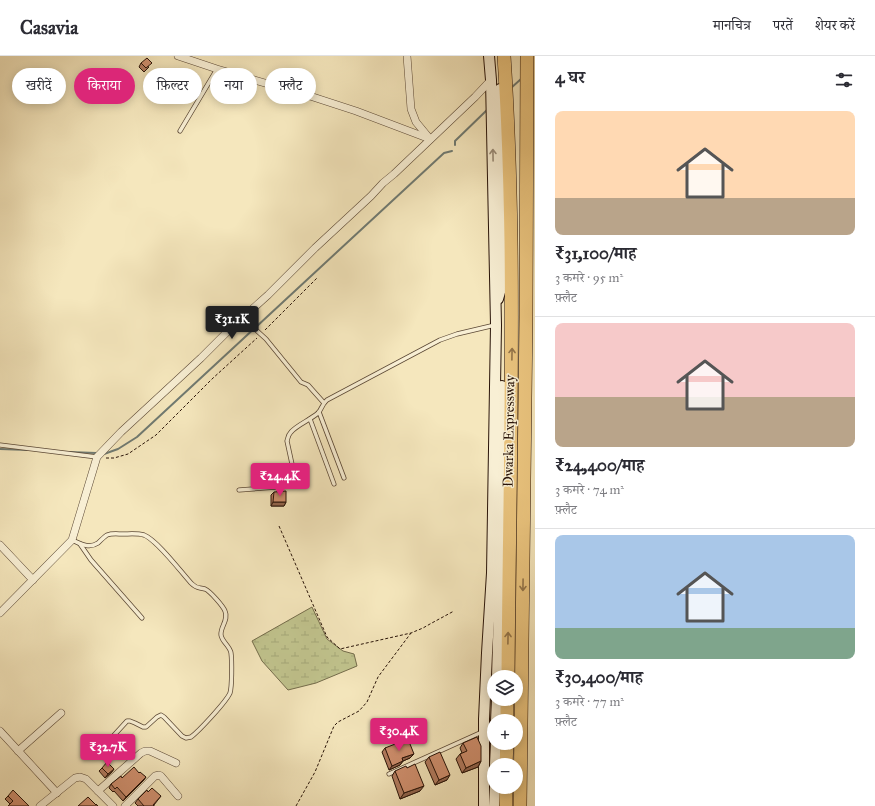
<!DOCTYPE html>
<html lang="hi">
<meta charset="utf-8">
<style>
body{margin:0;font-family:"IM FELL Great Primer","Noto Serif Devanagari",serif;background:#f2f2f3;color:#2b2b33;height:100vh;display:flex;flex-direction:column;font-size:15px;white-space:nowrap}
*{box-sizing:border-box;margin:0}
p{font-size:13px;color:#7c7c81}
.icon{flex:none;width:22px;height:22px;fill:none;stroke:currentColor;stroke-width:2;stroke-linecap:round;stroke-linejoin:round}
.map{position:relative;flex:1;overflow:hidden}
.drawer{display:flex;flex-direction:column;background:#fff;width:340px}
.drawer>*{flex:none}
.hud{position:absolute;left:12px;top:12px;width:380px;height:36px;display:flex;gap:8px}
.tools{position:absolute;left:487px;top:614px;display:grid;gap:8px}
.tools a{display:grid;place-items:center;width:36px;height:36px;border-radius:50%;background:#fff;box-shadow:0 2px 10px #0003;font-size:20px}
.price{position:absolute;translate:-50% -34px;padding:0 9px;border-radius:4px;background:#db2777;color:#fff;font-size:13px;line-height:26px;filter:drop-shadow(0 1px 2px #0008)}
.price::after{content:'';position:absolute;left:50%;top:24px;width:12px;height:9px;margin-left:-6px;background:inherit;clip-path:polygon(0 0,100% 0,50% 100%)}
.price.current{background:#222;color:#fff}
ul{padding:0;list-style:none}
li{display:grid;align-content:center;gap:8px;height:212px;padding:0 20px}
li+li{border-top:1px solid #e1e1e2}
li span{display:grid;place-items:center;height:124px;border-radius:8px;color:#555}
li>.icon{margin-inline-start:auto}
span .icon{width:72px;height:72px;fill:#fffc;stroke-width:1}
li b{font-size:17px}
h2{display:flex;justify-content:space-between;align-items:center;height:48px;padding:0 20px;font-size:17px}
.pill{padding:0 14px;border-radius:18px;background:#fff;box-shadow:0 2px 10px #0003;font-size:14px;line-height:36px}
.pill.current{background:#db2777;color:#fff}
header{display:flex;align-items:center;gap:24px;box-sizing:border-box;height:56px;padding:0 20px;background:#fff;border-bottom:1px solid #e1e1e2}
header strong{font-size:19px}
nav{display:flex;gap:22px;margin-inline-start:auto;font-size:14px}
main{display:flex;flex:1;min-height:0}
.map>svg:first-child{display:block}
.wetland{fill:url(#wetland-marsh);stroke:#746c4b}
.lines{fill:none;stroke-linecap:round;stroke-linejoin:round}
.stream{stroke:#6f7a72;stroke-width:2}
.lane-casing{stroke:#5b4835;stroke-width:5}
.street-casing{stroke:#5b4835;stroke-width:8}
.secondary-casing{stroke:#281308;stroke-width:12}
.highway-casing{stroke:#281308;stroke-width:14}
.path{stroke:#281308;stroke-width:1;stroke-dasharray:3 2;stroke-linecap:butt}
.lane{stroke:#f8efd4;stroke-width:3.5}
.street{stroke:#f8efd4;stroke-width:7}
.secondary{stroke:#f8efd4;stroke-width:10}
.highway{stroke:#eac47e;stroke-width:13}
.wall{fill:#b27b5f;stroke:#281308}
.shaded-wall{fill:#91644d;stroke:#281308}
.building{fill:#cf8f6e;stroke:#281308}
.oneway{stroke:#9a8c78}
.oneway2{stroke:#937449}
.labels{text-anchor:middle;dominant-baseline:central;stroke-width:3;stroke-linejoin:round;paint-order:stroke}
.street-label{font-size:14px;fill:#281308;stroke:#f8efd4}
</style>
<header>
<strong>Casavia</strong>
<nav><a>मानचित्र</a><a>परतें</a><a>शेयर करें</a></nav>
</header>
<main>
<div class="map">
<svg width="535" height="750" viewBox="0 0 535 750">
<defs>
<pattern id="wetland-marsh" width="20" height="14" patternUnits="userSpaceOnUse"><rect width="20" height="14" fill="#c1c48e"/><path d="M1 5h8M5 5V1M11 12h8M15 12V8" fill="none" stroke="#a6a879"/></pattern>
</defs>
<rect width="100%" height="100%" fill="#f5e7bd"/>
<filter id="stains"><feTurbulence type="fractalNoise" baseFrequency=".005" numOctaves="4"/><feColorMatrix values="0 0 0 0 .2 0 0 0 0 .09 0 0 0 0 .02 0 0 0 .5 -.17"/></filter>
<radialGradient id="worn" r=".72"><stop offset=".6" stop-color="#630" stop-opacity="0"/><stop offset="1" stop-color="#630" stop-opacity=".3"/></radialGradient>
<!-- wetland -->
<polygon class="wetland" points="312,551 327,583 343,595 354,598 357,610 316,627 288,634 262,605 252,585"/>
<g class="lines">
<!-- stream -->
<g class="stream">
<polyline points="511,32 521,23"/>
<polyline points="455,89 455,85 487,54"/>
<polyline points="0,393 29,394"/>
<polyline points="69,396 96,397"/>
<polyline points="104,398 118,393 137,381 444,97 452,95"/>
</g>
<!-- lane casing -->
<g class="lane-casing">
<g id="lane">
<polyline points="180,75 217,13"/>
<polyline points="243,262 266,283 301,326 308,329 324,347"/>
<polyline points="319,356 344,422"/>
<polyline points="310,363 334,428"/>
<polyline points="0,389 97,401"/>
<path d="M239 434 290 430 294 427 295 422 287 385C288 382 288 379 291 376 297 369 310 364 318 357 322 353 322 348 327 344L440 284 457 278 495 269"/>
<path d="M72 484C81 488 89 493 98 487 101 484 104 481 107 479 112 477 118 478 123 478 129 478 137 477 144 479 157 484 181 516 191 527 197 533 198 531 205 533 210 535 223 550 225 555 229 564 220 571 221 579 222 586 230 590 231 597 232 605 232 631 230 637 226 646 199 675 191 681L186 682 182 680 164 661 161 659 157 661 146 671H143L135 667 130 665H127L106 688"/>
<polyline points="80,488 91,504 142,562"/>
<polyline points="389,718 482,676"/>
</g>
</g>
<!-- street casing -->
<g class="street-casing">
<g id="street">
<polyline points="178,0 217,13 313,41 356,55 430,83"/>
<polyline points="407,0 411,53 416,66 430,83"/>
<polyline points="0,489 33,524"/>
<polyline points="0,557 72,484 97,401 121,376 201,302 229,274 268,239 315,192 371,140 383,127 394,118 475,41 491,24"/>
<polyline points="0,675 57,737"/>
<polyline points="18,695 61,657"/>
<polyline points="98,735 141,697 145,695 150,695 176,707"/>
<polyline points="40,750 75,722 80,721 86,723 113,750"/>
<polyline points="125,750 155,720 159,719 161,720 178,740"/>
</g>
</g>
<!-- secondary casing -->
<g class="secondary-casing">
<g id="secondary">
<polyline points="498,243 502,229 500,33"/>
<polyline points="497,621 500,517 502,330"/>
<polyline points="496,665 497,643"/>
<polyline points="495,709 496,687"/>
<polyline points="484,750 484,663 487,597 492,517 496,269 491,24 489,0"/>
<polyline points="494,750 495,731"/>
</g>
</g>
<!-- highway casing -->
<g class="highway-casing">
<g id="highway">
<path d="M504 0C508 61 510 123 511 184 513 330 509 475 508 621"/>
<polyline points="507,665 507,643"/>
<polyline points="506,709 507,687"/>
<polyline points="506,750 506,731"/>
<polyline points="520,750 526,261 527,0"/>
</g>
</g>
<!-- path -->
<g class="path">
<polyline points="265,274 318,221"/>
<polyline points="106,402 114,402 128,398 156,379 212,323 257,282"/>
<polyline points="279,470 327,581 340,593 411,577 423,572 430,568 454,555"/>
<polyline points="296,750 315,716 334,670 338,666 359,655 367,646 378,621 411,577"/>
</g>
<!-- lane -->
<use href="#lane" class="lane"/>
<!-- street -->
<use href="#street" class="street"/>
<!-- secondary -->
<use href="#secondary" class="secondary"/>
<!-- highway -->
<use href="#highway" class="highway"/>
</g>
<!-- wall -->
<g class="wall">
<polygon points="141,7 149,11 144,16 139,11"/>
<polygon points="274,436 286,446 284,450 271,450 271,439"/>
<polygon points="463,687 481,705 478,711 462,717 456,703 460,698 462,697 460,692"/>
<polygon points="385,692 410,702 403,705 400,709 389,714 382,696"/>
<polygon points="429,701 447,724 435,729 425,706"/>
<polygon points="102,712 114,713 111,717 105,722 99,715"/>
<polygon points="395,715 420,735 400,743 392,720"/>
<polygon points="139,717 146,721 143,725 123,745 114,735 113,736 109,732 111,728 122,722"/>
<polygon points="8,740 29,750 10,748 5,743"/>
<polygon points="161,740 154,749 154,750 138,750 135,747 138,743"/>
</g>
<!-- shaded-wall -->
<g class="shaded-wall">
<polygon points="273,446 286,446 284,450 271,450"/>
<polygon points="414,698 410,702 403,705 400,709 389,714 392,710 402,702"/>
<polygon points="481,705 478,711 462,717 466,712"/>
<polygon points="114,713 111,717 105,722 108,718"/>
<polygon points="450,719 447,724 435,729 439,724"/>
<polygon points="146,721 143,725 123,745 126,741"/>
<polygon points="424,730 420,735 400,743 404,737"/>
</g>
<!-- building -->
<g class="building">
<polygon points="147,2 152,7 146,12 141,7"/>
<polygon points="286,435 286,446 273,446 274,436"/>
<polygon points="477,681 481,690 481,705 466,712 460,698 467,695 463,687"/>
<polygon points="408,683 414,698 402,702 403,705 392,710 385,692"/>
<polygon points="440,696 450,719 439,724 429,701"/>
<polygon points="107,706 114,713 108,718 102,712"/>
<polygon points="415,708 424,730 404,737 395,715 406,710 407,712"/>
<polygon points="134,711 139,717 140,716 146,721 126,741 117,731 115,733 111,728 121,720 122,722"/>
<polygon points="152,732 161,740 153,749 154,750 144,750 138,743 147,734 148,736"/>
<polygon points="13,734 29,750 8,750 13,745 8,740"/>
<polygon points="88,741 96,749 96,748 98,750 78,750"/>
</g>
<!-- one-way arrows -->
<defs><path id="oneway-shaft" d="M-6 0H5M1.5-3L5.5 0L1.5 3" fill="none" stroke-width="1.6" stroke-linecap="round" stroke-linejoin="round"/></defs>
<use class="oneway" href="#oneway-shaft" transform="translate(493 99) rotate(-91)"/>
<g class="oneway2">
<use href="#oneway-shaft" transform="translate(512 298) rotate(-89)"/>
<use href="#oneway-shaft" transform="translate(523 529) rotate(91)"/>
<use href="#oneway-shaft" transform="translate(508 582) rotate(-89)"/>
</g>
<g class="labels">
<!-- street labels -->
<g class="street-label">
<text transform="translate(509 375) rotate(-89)">Dwarka Expressway</text>
</g>
</g>
<rect width="100%" height="100%" filter="url(#stains)"/>
<rect width="100%" height="100%" fill="url(#worn)"/>
</svg>
<div class="tools">
<a><svg class="icon" aria-label="layers" viewBox="0 0 24 24"><path d="M12 4l9 5-9 5-9-5zM3 14l9 5 9-5"/></svg></a>
<a>+</a>
<a>−</a>
</div>
<b class="price current" style="left:232px;top:284px">₹31.1K</b>
<b class="price" style="left:280px;top:441px">₹24.4K</b>
<b class="price" style="left:399px;top:696px">₹30.4K</b>
<b class="price" style="left:108px;top:712px">₹32.7K</b>
<div class="hud">
<a class="pill">खरीदें</a>
<a class="pill current">किराया</a>
<a class="pill">फ़िल्टर</a>
<a class="pill">नया</a>
<a class="pill">फ़्लैट</a>
</div>
</div>
<section class="drawer">
<h2>4 घर<svg class="icon" aria-label="filters" viewBox="0 0 24 24"><path d="M4 7h16M4 17h16"/><circle cx="9" cy="7" r="2"/><circle cx="15" cy="17" r="2"/></svg></h2>
<ul>
<li><span style="background:linear-gradient(#ffd9b3 70%,#b9a48a 0)"><svg class="icon" aria-label="home" viewBox="0 0 24 24"><path d="M3 11l9-7 9 7M6 9v11h12V9"/></svg></span><div><b>₹31,100/माह</b><p>3 कमरे · 95 m²</p><p>फ़्लैट</p></div></li>
<li><span style="background:linear-gradient(#f6c9c9 60%,#b9a48a 0)"><svg class="icon" aria-label="home" viewBox="0 0 24 24"><path d="M3 11l9-7 9 7M6 9v11h12V9"/></svg></span><div><b>₹24,400/माह</b><p>3 कमरे · 74 m²</p><p>फ़्लैट</p></div></li>
<li><span style="background:linear-gradient(#a9c7e8 75%,#7fa58c 0)"><svg class="icon" aria-label="home" viewBox="0 0 24 24"><path d="M3 11l9-7 9 7M6 9v11h12V9"/></svg></span><div><b>₹30,400/माह</b><p>3 कमरे · 77 m²</p><p>फ़्लैट</p></div></li>
</ul>
</section>
</main>
